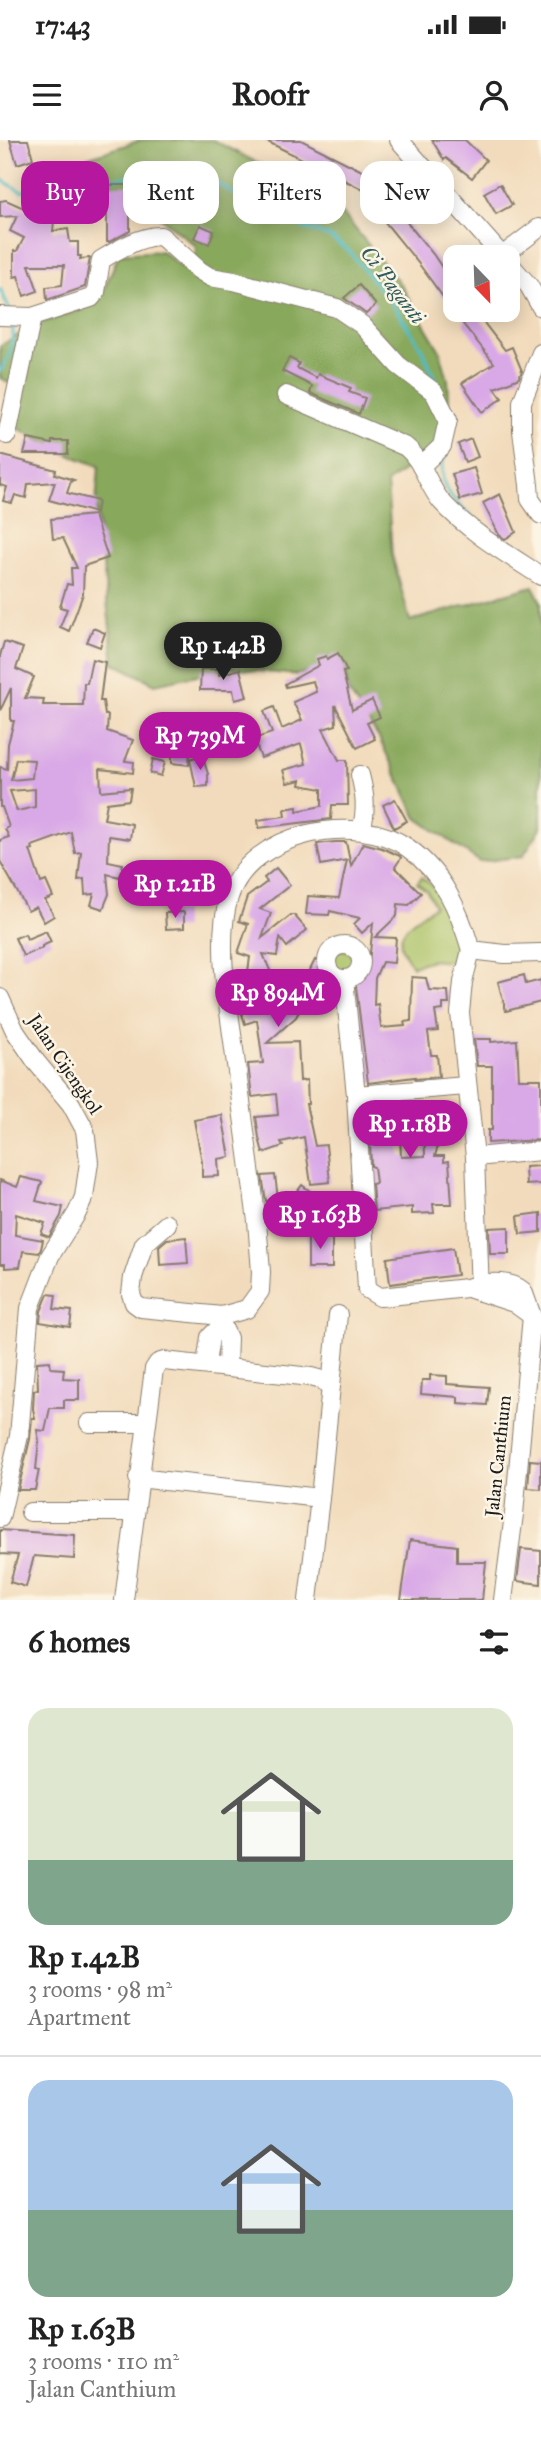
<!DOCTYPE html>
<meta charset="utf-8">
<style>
body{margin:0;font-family:"IM FELL Great Primer",serif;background:#f6f6f6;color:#222;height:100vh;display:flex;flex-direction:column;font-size:26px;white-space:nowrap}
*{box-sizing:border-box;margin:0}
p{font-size:23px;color:#767676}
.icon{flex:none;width:38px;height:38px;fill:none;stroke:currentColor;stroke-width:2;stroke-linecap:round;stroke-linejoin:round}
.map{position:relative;height:1460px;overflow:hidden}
.drawer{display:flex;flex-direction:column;background:#fff;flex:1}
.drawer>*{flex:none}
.top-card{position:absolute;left:21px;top:21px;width:500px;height:63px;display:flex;gap:14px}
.needle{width:46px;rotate:157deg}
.buttons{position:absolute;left:443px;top:105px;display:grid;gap:14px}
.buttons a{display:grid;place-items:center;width:77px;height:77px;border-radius:14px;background:#fff;box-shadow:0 4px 18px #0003;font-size:35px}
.price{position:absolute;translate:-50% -60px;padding:0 16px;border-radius:24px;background:#b5179e;color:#fff;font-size:23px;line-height:46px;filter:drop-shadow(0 2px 4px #0008)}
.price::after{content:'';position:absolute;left:50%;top:42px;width:21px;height:16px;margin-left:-10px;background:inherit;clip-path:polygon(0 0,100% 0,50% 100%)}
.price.current{background:#222;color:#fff}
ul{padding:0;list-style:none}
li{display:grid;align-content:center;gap:14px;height:371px;padding:0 28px}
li+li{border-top:2px solid #e0e0e0}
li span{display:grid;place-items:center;height:217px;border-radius:21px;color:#555}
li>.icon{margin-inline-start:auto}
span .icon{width:126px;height:126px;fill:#fffc;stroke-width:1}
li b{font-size:30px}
h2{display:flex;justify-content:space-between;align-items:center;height:84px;padding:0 28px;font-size:30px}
.tag{padding:0 24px;border-radius:21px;background:#fff;box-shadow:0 4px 18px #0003;font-size:24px;line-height:63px}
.tag.current{background:#b5179e;color:#fff}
.status{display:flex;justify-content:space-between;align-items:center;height:49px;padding:0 35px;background:#fff;direction:ltr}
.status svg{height:19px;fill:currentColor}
header{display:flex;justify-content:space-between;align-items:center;height:91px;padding:0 28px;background:#fff;font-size:32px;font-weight:800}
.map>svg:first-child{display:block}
.green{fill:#abc266;stroke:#646f41;stroke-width:2}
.forest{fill:#88a85b;stroke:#52623c;stroke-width:2}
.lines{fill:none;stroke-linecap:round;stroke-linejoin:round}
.stream{stroke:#4dbcc2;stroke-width:3.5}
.building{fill:#d9a8e7;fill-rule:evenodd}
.minor-casing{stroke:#877c6c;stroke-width:20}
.minor{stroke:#fff;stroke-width:18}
.labels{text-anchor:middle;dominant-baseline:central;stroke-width:5;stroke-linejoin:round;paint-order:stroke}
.street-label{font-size:19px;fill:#1c1c1c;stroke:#fcf5e5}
.water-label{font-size:21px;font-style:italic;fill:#305c5e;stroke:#fcf5e5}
</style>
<div class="status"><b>17:43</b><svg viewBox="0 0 49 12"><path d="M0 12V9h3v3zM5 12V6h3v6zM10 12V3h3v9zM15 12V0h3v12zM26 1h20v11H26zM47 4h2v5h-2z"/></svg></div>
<header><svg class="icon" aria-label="menu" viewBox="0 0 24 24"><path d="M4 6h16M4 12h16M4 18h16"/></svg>Roofr<svg class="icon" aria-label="person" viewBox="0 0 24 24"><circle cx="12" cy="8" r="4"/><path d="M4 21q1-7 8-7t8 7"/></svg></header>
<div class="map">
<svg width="541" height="1460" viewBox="0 0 541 1460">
<rect width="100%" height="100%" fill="#fcf5e5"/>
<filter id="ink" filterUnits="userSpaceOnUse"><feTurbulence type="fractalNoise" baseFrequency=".0143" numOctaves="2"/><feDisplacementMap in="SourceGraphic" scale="14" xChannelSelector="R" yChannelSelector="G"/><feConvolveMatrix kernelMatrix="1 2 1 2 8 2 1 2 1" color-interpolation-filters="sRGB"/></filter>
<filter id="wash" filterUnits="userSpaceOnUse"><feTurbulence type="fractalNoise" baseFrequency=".00686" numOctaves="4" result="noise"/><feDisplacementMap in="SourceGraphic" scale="28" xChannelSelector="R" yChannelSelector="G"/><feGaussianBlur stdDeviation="1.57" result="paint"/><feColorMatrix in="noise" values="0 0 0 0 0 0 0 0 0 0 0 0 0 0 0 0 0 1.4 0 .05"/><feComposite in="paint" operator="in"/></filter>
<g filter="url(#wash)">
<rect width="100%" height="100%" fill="#f2dbbc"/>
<!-- green -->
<g class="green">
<path d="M422 737C447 757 459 792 462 823L432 820 412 826C409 820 403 813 401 806 397 787 422 775 435 766L427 751 417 743Z"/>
<circle cx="342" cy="822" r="12"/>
</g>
<!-- forest -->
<polygon class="forest" points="141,0 213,0 295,42 344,75 401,145 440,211 448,240 451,292 425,315 387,343 392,415 410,481 533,446 541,462 541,688 523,716 480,722 417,678 379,598 348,551 344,525 295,535 230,528 155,544 114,523 96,364 99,326 59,311 16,287 11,243 0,238 0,206 31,187 79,170 102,154 119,114 161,111 193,136 196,106 150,69 99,53 53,57 47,31"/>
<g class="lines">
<!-- stream -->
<g class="stream">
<polyline points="0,39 21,51 149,34 217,43 268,75 328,96 349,111 396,169 422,209 438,245"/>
<polyline points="0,149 10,170"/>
<polyline points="0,231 10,215 14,184"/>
<path d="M446 312C434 346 451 356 473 379"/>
</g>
</g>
<g id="blocks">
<!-- building -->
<g class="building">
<polygon points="10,0 28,0 33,19 17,24"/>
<polygon points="264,0 301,0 374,37 372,40 433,114 455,147 455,165 447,155 443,157 419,124 367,60 374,55"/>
<polygon points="432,0 465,0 486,20 472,38 446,18 444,20"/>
<polygon points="500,44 512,65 496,74 484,53"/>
<polygon points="107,45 130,45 130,91 109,102 107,102"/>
<polygon points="56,59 60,69 55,71 53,91 68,89 70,102 78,102 78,116 81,116 80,119 90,118 85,147 47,160 46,147 62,145 64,125 29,125 38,151 24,156 18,136 14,137 14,111 17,111 24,98 10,91 17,76 0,77 0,61 6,60 28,70"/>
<polygon points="200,85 214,91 209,104 194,98"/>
<polygon points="359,145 376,165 366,174 344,158"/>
<polygon points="458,170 474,170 505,210 512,207 522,231 519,238 495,248 502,258 482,272 462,243 494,223 463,184 466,180"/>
<polygon points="289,218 299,223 297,228 316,238 318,234 351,248 349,252 365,258 359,274 310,253 312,246 282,231"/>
<polygon points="28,299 52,304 52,301 68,301 68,314 24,314"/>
<polygon points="471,299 478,317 465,322 458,304"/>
<polygon points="0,315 56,330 55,334 74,340 71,341 67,353 98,361 96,373 49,360 55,342 28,344 26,358 15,355 12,363 3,361 7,347 0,345"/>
<polygon points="474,328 482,354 460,360 452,334"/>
<polygon points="500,354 516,392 505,399 499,395 483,363"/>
<polygon points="94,375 108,418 84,426 83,454 69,491 60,487 67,469 60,467 67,444 72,445 71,428 77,428 63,398 53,399 51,379"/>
<polygon points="93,488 105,493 100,507 87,502"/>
<path d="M4 502 23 508 16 529 34 537 25 558 44 559 43 565H83L84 543H87L92 519 105 522 100 561H103L105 575H108L107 591 133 600 125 621 134 622 133 633 100 629 101 651 131 648 129 660 107 663 104 679 132 684 130 699 109 696 108 721 123 724 120 737 107 734 109 754 103 769 91 765 94 754 85 755 84 739 78 740 81 712 75 713 71 692 32 706 33 709 30 710 41 743 46 741 53 757 45 760 54 776 44 782 36 767 28 771 0 721V700L9 697 5 689 9 687 2 667H0V627L7 629 8 604 14 581H11V548L0 571V516ZM16 619 34 620 32 638 11 640ZM35 649V667L17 671 10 651Z"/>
<polygon points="338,513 347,531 343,532 352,570 372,560 380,577 367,583 375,599 357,608 335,565 336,585 323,589 339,620 347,620 348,665 332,665 331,679 259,688 258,680 285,676 284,669 297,667 297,671 322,666 322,649 300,645 301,640 287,643 283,630 306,624 301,604 261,618 254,599 272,593 264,571 274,567 282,589 302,580 293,562 316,552 313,541 286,547 285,544 319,525 317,519 326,516 327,519"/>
<polygon points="201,529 219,529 219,535 240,529 247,557 235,560 233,550 200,550"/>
<polygon points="172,611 190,612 189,625 172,623"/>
<polygon points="202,615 208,634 208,646 196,647 190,619"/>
<polygon points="153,619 165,622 161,636 150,633"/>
<polygon points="395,659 407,681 394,688 383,665"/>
<polygon points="335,702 346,702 351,726 363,703 382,708 400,716 401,718 395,727 421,753 409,765 398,764 397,776 375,797 396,798 394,823 382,822 375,838 374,865 378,864 381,888 405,886 404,882 411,881 412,837 426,838 429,850 448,851 449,864 443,864 443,870 435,871 438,891 428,892 431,915 437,915 439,937 415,939 415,937 368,943 355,838 358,838 364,821 369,823 373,783 362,793 354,784 360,778 330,771 329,775 306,774 308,756 339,758 347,720 321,725 317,704"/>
<polygon points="276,728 290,745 260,769 271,773 262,798 291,775 294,775 307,790 287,807 280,798 277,816 263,814 275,842 270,845 287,864 296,846 301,848 315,820 327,827 320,841 317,839 296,877 267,903 298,902 300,941 307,940 308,964 306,964 315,1006 326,1005 330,1042 311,1044 304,997 281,1002 283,1006 263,1013 259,998 256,977 278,975 276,954 252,957 248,924 263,923 257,880 245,884 240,867 239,864 256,859 241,834 248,832 250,817 238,813 248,784 239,781 247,757 267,742 264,738"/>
<polygon points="184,772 184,788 166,789 165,773"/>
<polygon points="46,791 51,802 42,806 42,808 23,816 15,798 25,794 27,799"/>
<polygon points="524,835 526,844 541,840 541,862 506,871 498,842"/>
<polygon points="474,899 491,899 491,902 517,900 519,939 541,939 541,1000 488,1003 488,990 492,990 492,926 477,926"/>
<path d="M430 967V973L449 972 450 995H441L435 1016H444V1022L449 1021 452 1064H433L434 1073 412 1074V1067L374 1071 372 1044 376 1043 374 1027 371 1026 369 979 384 971H401ZM424 984 425 1016 401 1017 400 996H403L402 987Z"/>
<polygon points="222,975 230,1017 218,1019 219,1036 202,1037 202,1022 194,980"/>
<polygon points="541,1026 541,1044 526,1045 525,1027"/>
<polygon points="275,1035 278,1059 266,1061 262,1036"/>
<polygon points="21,1037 42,1042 36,1061 63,1067 61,1076 49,1097 41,1094 45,1083 16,1074 15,1095 43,1100 41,1109 39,1113 23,1111 20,1127 5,1128 5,1124 0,1124 0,1040 17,1047"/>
<polygon points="302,1045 319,1058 319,1061 309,1075 290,1062"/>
<polygon points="541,1073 541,1092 520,1094 518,1076"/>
<polygon points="509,1087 509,1114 490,1114 489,1088"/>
<polygon points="332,1094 332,1128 308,1128 308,1095"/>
<polygon points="186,1097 188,1123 160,1125 159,1106 167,1099"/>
<polygon points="453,1108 457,1135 390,1144 387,1118"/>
<polygon points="48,1154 56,1155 54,1169 72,1171 70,1187 40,1182 41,1171"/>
<polygon points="50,1221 51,1228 64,1229 63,1238 79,1239 79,1260 64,1260 64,1268 50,1268 45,1291 37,1290 39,1301 36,1329 39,1330 35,1350 18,1350 30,1299 32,1278 35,1278 33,1269 34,1250 38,1249 37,1222"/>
<polygon points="430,1235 447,1236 447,1244 489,1247 487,1265 458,1263 458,1257 421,1254 422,1240 430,1240"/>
<polygon points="530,1320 541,1321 541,1349 528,1348"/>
<polygon points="0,1390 75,1395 74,1419 34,1416 26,1447 10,1442 18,1415 0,1414"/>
<polygon points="410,1400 457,1406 457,1422 486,1422 482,1460 401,1460"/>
<polygon points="521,1409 541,1411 541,1444 517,1441"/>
</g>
</g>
</g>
<g filter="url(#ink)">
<use href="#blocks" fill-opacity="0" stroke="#877c6c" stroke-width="2"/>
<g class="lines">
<!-- minor casing -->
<g class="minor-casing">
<g id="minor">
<polyline points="399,0 503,117"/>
<polyline points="502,116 539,88"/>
<polyline points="508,122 529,146 541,167"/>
<path d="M0 176 32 177 91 158 96 152 101 120C117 110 142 95 161 96L199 130 210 137 234 141 337 168 362 185 398 225 434 252 448 280 442 306 421 326"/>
<polyline points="541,213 522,262 522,291 529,345 530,359 541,375"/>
<path d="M286 255 406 307C423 321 427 344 441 361 468 391 507 414 541 436"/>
<polyline points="7,295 32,177"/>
<path d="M360 635C365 654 367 671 361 690"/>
<circle cx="344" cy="822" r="17"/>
<polyline points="471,810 463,842 460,873 475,1017 480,1152"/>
<polyline points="471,810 505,814 541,813"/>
<path d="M344 839 356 955 367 1149 380 1157 467 1148C485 1142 508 1139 523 1151L532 1176 514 1374 503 1460"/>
<polyline points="0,858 15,891 37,923 71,964 85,990 89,1022 84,1057 77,1073 50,1116 30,1168 19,1296 0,1378"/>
<polyline points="356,955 466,946"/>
<polyline points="475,1017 541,1011"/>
<path d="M167 1084 144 1104 133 1137 131 1154 134 1163 141 1168 222 1176 247 1169 260 1151 261 1132 257 1081 225 842C222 814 221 784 229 757 250 692 356 671 408 708 443 733 459 770 471 810"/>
<polyline points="471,1149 514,1163 532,1176"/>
<polyline points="222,1176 222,1185 228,1198 227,1227"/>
<polyline points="206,1224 210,1197 222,1185"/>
<polyline points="89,1283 147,1283"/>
<polyline points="138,1338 320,1358"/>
<polyline points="30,1372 135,1372"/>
<polyline points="124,1460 154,1229 158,1223 164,1221 311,1237 322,1240 330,1248"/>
<polyline points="308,1460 320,1358 338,1175"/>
</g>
</g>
<!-- minor -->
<use href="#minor" class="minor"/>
</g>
</g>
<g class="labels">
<!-- street labels -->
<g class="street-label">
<text transform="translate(65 924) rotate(56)">Jalan Cijengkol</text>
<text transform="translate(498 1316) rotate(-84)">Jalan Canthium</text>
</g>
<!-- water labels -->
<g class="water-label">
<text transform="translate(393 145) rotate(53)">Ci Paganti</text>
</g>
</g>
</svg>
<div class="buttons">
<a><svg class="needle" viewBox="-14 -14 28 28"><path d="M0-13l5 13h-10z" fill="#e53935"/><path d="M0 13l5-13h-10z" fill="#767676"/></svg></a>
</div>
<b class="price current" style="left:223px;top:542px">Rp 1.42B</b>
<b class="price" style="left:200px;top:632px">Rp 739M</b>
<b class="price" style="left:175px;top:780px">Rp 1.21B</b>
<b class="price" style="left:278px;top:889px">Rp 894M</b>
<b class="price" style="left:410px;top:1020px">Rp 1.18B</b>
<b class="price" style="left:320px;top:1111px">Rp 1.63B</b>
<div class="top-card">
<a class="tag current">Buy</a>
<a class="tag">Rent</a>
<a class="tag">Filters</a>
<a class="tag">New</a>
</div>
</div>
<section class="drawer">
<h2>6 homes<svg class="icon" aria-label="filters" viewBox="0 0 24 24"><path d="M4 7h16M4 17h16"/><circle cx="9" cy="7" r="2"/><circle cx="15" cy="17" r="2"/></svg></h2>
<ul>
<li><span style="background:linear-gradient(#dfe7d0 70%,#7fa58c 0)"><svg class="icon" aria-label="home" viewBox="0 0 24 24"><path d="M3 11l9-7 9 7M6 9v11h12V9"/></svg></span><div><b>Rp 1.42B</b><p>3 rooms · 98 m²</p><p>Apartment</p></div></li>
<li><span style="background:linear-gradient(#a9c7e8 60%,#7fa58c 0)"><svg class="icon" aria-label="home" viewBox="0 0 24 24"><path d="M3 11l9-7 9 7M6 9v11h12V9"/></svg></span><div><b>Rp 1.63B</b><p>3 rooms · 110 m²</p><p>Jalan Canthium</p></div></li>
</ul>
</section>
